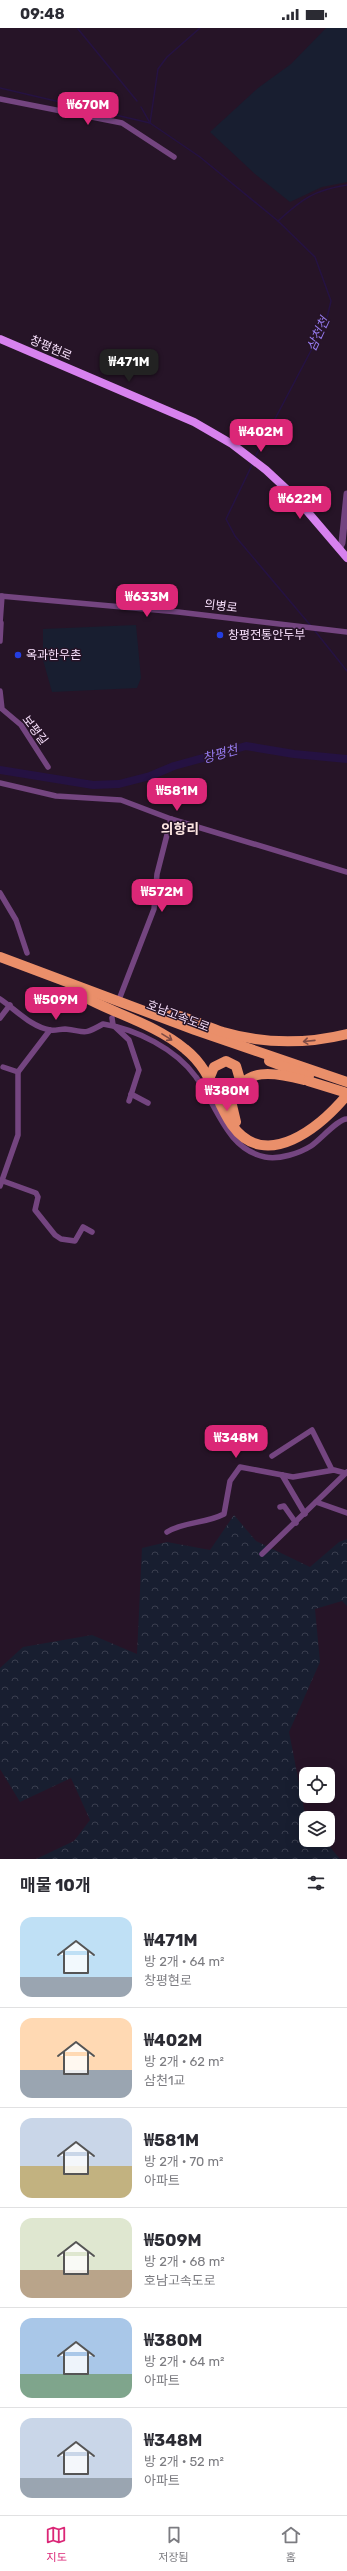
<!DOCTYPE html>
<html lang="ko">
<meta charset="utf-8">
<style>
body{margin:0;font-family:Rubik,"Noto Sans KR",sans-serif;background:#f7f7f7;color:#2b2b33;height:100vh;display:flex;flex-direction:column;font-size:15px;white-space:nowrap}
*{box-sizing:border-box;margin:0}
p{font-size:13px;color:#7c7c81}
.icon{flex:none;width:22px;height:22px;fill:none;stroke:currentColor;stroke-width:2;stroke-linecap:round;stroke-linejoin:round}
.map{position:relative;height:1831px;overflow:hidden}
.panel{display:flex;flex-direction:column;background:#fff;flex:1}
.panel>*{flex:none}
.tools{position:absolute;left:299px;top:1739px;display:grid;gap:8px}
.tools a{display:grid;place-items:center;width:36px;height:36px;border-radius:8px;background:#fff;box-shadow:0 4px 16px #0002;font-size:20px}
.price{position:absolute;translate:-50% -34px;padding:0 9px;border-radius:8px;background:#db2777;color:#fff;font-size:13px;line-height:26px;filter:drop-shadow(0 1px 2px #0008)}
.price::after{content:'';position:absolute;left:50%;top:24px;width:12px;height:9px;margin-left:-6px;background:inherit;clip-path:polygon(0 0,100% 0,50% 100%)}
.price.selected{background:#222;color:#fff}
ul{padding:0;list-style:none}
li{display:flex;align-items:center;gap:12px;height:100px;padding:0 20px}
li+li{border-top:1px solid #e1e1e2}
li span{display:grid;place-items:center;flex:none;width:112px;height:80px;border-radius:12px;color:#555}
li>.icon{margin-inline-start:auto}
span .icon{width:48px;height:48px;fill:#fffc;stroke-width:1}
li b{font-size:17px}
h2{display:flex;justify-content:space-between;align-items:center;height:48px;padding:0 20px;font-size:17px}
.status{display:flex;justify-content:space-between;align-items:center;height:28px;padding:0 20px;background:#fff;direction:ltr}
.status svg{height:11px;fill:currentColor}
.tabs{display:flex;justify-content:space-around;align-items:center;height:56px;border-top:1px solid #e1e1e2;background:#fff;font-size:11px;color:#7c7c81}
.tabs a{display:grid;justify-items:center;gap:2px}
.tabs .selected{color:#db2777}
.map>svg:first-child{display:block}
.green{fill:#181e30}
.forest{fill:url(#forest-crowns)}
.lines{fill:none;stroke-linecap:round;stroke-linejoin:round}
.stream{stroke:#251242;stroke-width:1.5}
.river{stroke:#251242;stroke-width:8}
.minor{stroke:#744580;stroke-width:5.5}
.tertiary{stroke:#744580;stroke-width:7}
.secondary{stroke:#d782ee;stroke-width:8}
.motorway{stroke:#ea8f6a;stroke-width:10}
.motorway-bridge{stroke:#ea8f6a;stroke-width:10}
.oneway{stroke:#7e4b45}
.poi-dot{fill:#243ee1;stroke:#261427;stroke-width:1.5}
.labels{text-anchor:middle;dominant-baseline:central;stroke-width:3;stroke-linejoin:round;paint-order:stroke}
.street-label{font-size:12px;fill:#f7dffb;stroke:#261427}
.poi-label{font-size:12px;fill:#f7dffb;stroke:#261427;text-anchor:start}
.water-label{font-size:13px;font-style:italic;fill:#957aed;stroke:#261427}
.quarter-label{font-size:14px;font-weight:bold;fill:#fbe4e0;stroke:#261427}
</style>
<div class="status"><b>09:48</b><svg viewBox="0 0 49 12"><path d="M0 12V9h3v3zM5 12V6h3v6zM10 12V3h3v9zM15 12V0h3v12zM26 1h20v11H26zM47 4h2v5h-2z"/></svg></div>
<div class="map">
<svg width="347" height="1831" viewBox="0 0 347 1831">
<defs>
<pattern id="forest-crowns" width="20" height="18" patternUnits="userSpaceOnUse"><rect width="20" height="18" fill="#181e30"/><path d="M2 6a3 3 0 1 1 6 0M12 15a3 3 0 1 1 6 0" fill="none" stroke="#3a3e4f"/></pattern>
</defs>
<rect width="100%" height="100%" fill="#261427"/>
<!-- green -->
<g class="green">
<polygon points="326,0 347,0 347,154 322,159 290,174 255,146 210,104 258,60 291,36"/>
<polygon points="136,597 141,650 137,660 52,664 43,632 43,601"/>
</g>
<!-- forest -->
<polygon class="forest" points="234,1487 256,1513 310,1539 339,1514 347,1511 347,1578 342,1573 315,1581 320,1634 289,1704 306,1791 306,1812 324,1812 340,1831 36,1831 74,1813 90,1792 71,1750 20,1774 0,1741 0,1640 23,1619 92,1607 137,1626 142,1520 167,1514 210,1522"/>
<g class="lines">
<!-- stream -->
<g class="stream">
<polyline points="78,1 137,73"/>
<polyline points="0,60 150,95 200,129 278,193 315,229 331,273 326,294 255,429"/>
<polyline points="141,79 150,95"/>
<polyline points="150,95 158,41 167,29 200,0"/>
<path d="M278 193C302 171 314 162 347 157"/>
<polyline points="253,435 226,491 235,508 311,598"/>
<polyline points="315,603 347,643"/>
</g>
<!-- river -->
<polyline class="river" points="0,742 93,757 119,756 150,748 174,738 246,718 294,726 347,731"/>
<!-- minor -->
<g class="minor">
<polyline points="0,71 122,95 174,129"/>
<polyline points="0,568 178,584 347,604"/>
<polyline points="0,595 2,568"/>
<polyline points="0,613 1,595"/>
<polyline points="0,663 2,681 21,697 48,739"/>
<polyline points="0,755 56,768 121,772 171,791 347,844"/>
<polyline points="0,865 16,892 27,925"/>
<polyline points="120,969 154,881 157,846 171,791"/>
<path d="M0 971C15 981 31 999 50 1002 55 1003 60 1001 65 1001 86 1003 82 1008 103 996 136 1001 176 1021 196 1049 217 1077 226 1121 265 1129 279 1132 300 1125 311 1118 320 1112 339 1090 347 1091"/>
<polyline points="0,990 10,977"/>
<polyline points="112,990 113,997 129,1012 139,1042 129,1073"/>
<polyline points="3,1039 18,1044 50,1002"/>
<polyline points="131,1066 148,1075"/>
<polyline points="3,1153 36,1165 38,1169 35,1182 55,1207 61,1211 75,1213 83,1199 92,1204"/>
<polyline points="0,1158 18,1107 18,1044"/>
<polyline points="272,1428 312,1402 332,1442"/>
<polyline points="282,1447 305,1486"/>
<polyline points="316,1474 347,1485"/>
<polyline points="280,1479 284,1478 296,1495"/>
<path d="M167 1504C185 1493 205 1496 224 1486L230 1453 240 1439 293 1449 334 1442 345 1445"/>
<polyline points="262,1526 347,1444"/>
</g>
<!-- tertiary -->
<polyline class="tertiary" points="339,521 342,515 347,466"/>
<!-- secondary -->
<polyline class="secondary" points="0,311 194,394 232,416 266,442 295,469 347,530"/>
<!-- motorway -->
<g class="motorway">
<polyline points="0,929 195,1002 347,1054"/>
<path d="M70 961C106 984 151 993 185 1021 213 1043 214 1072 232 1097 266 1145 321 1098 347 1067"/>
<path d="M168 985C187 989 205 998 223 1004 264 1016 306 1016 347 1006"/>
<polyline points="269,1033 309,1048"/>
<polyline points="209,1051 214,1039 226,1033 236,1038 241,1055"/>
<path d="M236 1094 231 1073C244 1038 274 1044 304 1052"/>
</g>
<!-- motorway-bridge -->
<polyline class="motorway-bridge" points="308,1053 347,1065"/>
</g>
<!-- one-way arrows -->
<defs><path id="oneway-shaft" d="M-6 0H5M1.5-3L5.5 0L1.5 3" fill="none" stroke-width="1.6" stroke-linecap="round" stroke-linejoin="round"/></defs>
<g class="oneway">
<use href="#oneway-shaft" transform="translate(167 1009) rotate(32)"/>
<use href="#oneway-shaft" transform="translate(309 1013) rotate(174)"/>
</g>
<!-- markers -->
<g class="poi-dot">
<circle cx="220" cy="607" r="4"/>
<circle cx="18" cy="627" r="4"/>
</g>
<g class="labels">
<!-- street labels -->
<g class="street-label">
<text transform="translate(51 320) rotate(23)">창평현로</text>
<text transform="translate(221 578) rotate(7)">의병로</text>
<text transform="translate(35 702) rotate(53)">보평길</text>
<text transform="translate(178 988) rotate(21)">호남고속도로</text>
</g>
<!-- poi labels -->
<g class="poi-label">
<text x="228" y="607">창평전통안두부</text>
<text x="26" y="627">옥과한우촌</text>
</g>
<!-- water labels -->
<g class="water-label">
<text transform="translate(318 306) rotate(-65)">삼천천</text>
<text transform="translate(220 726) rotate(-16)">창평천</text>
</g>
<!-- quarter labels -->
<g class="quarter-label">
<text x="180" y="801">의항리</text>
</g>
</g>
</svg>
<div class="tools">
<a><svg class="icon" aria-label="locate" viewBox="0 0 24 24"><circle cx="12" cy="12" r="6"/><path d="M12 2v4M12 18v4M2 12h4M18 12h4"/></svg></a>
<a><svg class="icon" aria-label="layers" viewBox="0 0 24 24"><path d="M12 4l9 5-9 5-9-5zM3 14l9 5 9-5"/></svg></a>
</div>
<b class="price" style="left:88px;top:98px">₩670M</b>
<b class="price selected" style="left:129px;top:355px">₩471M</b>
<b class="price" style="left:261px;top:425px">₩402M</b>
<b class="price" style="left:300px;top:492px">₩622M</b>
<b class="price" style="left:147px;top:590px">₩633M</b>
<b class="price" style="left:177px;top:784px">₩581M</b>
<b class="price" style="left:162px;top:885px">₩572M</b>
<b class="price" style="left:56px;top:993px">₩509M</b>
<b class="price" style="left:227px;top:1084px">₩380M</b>
<b class="price" style="left:236px;top:1431px">₩348M</b>
</div>
<section class="panel">
<h2>매물 10개<svg class="icon" aria-label="filters" viewBox="0 0 24 24"><path d="M4 7h16M4 17h16"/><circle cx="9" cy="7" r="2"/><circle cx="15" cy="17" r="2"/></svg></h2>
<ul>
<li><span style="background:linear-gradient(#bfe0f5 75%,#9aa5b1 0)"><svg class="icon" aria-label="home" viewBox="0 0 24 24"><path d="M3 11l9-7 9 7M6 9v11h12V9"/></svg></span><div><b>₩471M</b><p>방 2개 · 64 m²</p><p>창평현로</p></div></li>
<li><span style="background:linear-gradient(#ffd9b3 65%,#9aa5b1 0)"><svg class="icon" aria-label="home" viewBox="0 0 24 24"><path d="M3 11l9-7 9 7M6 9v11h12V9"/></svg></span><div><b>₩402M</b><p>방 2개 · 62 m²</p><p>삼천1교</p></div></li>
<li><span style="background:linear-gradient(#c9d6e8 60%,#c2b280 0)"><svg class="icon" aria-label="home" viewBox="0 0 24 24"><path d="M3 11l9-7 9 7M6 9v11h12V9"/></svg></span><div><b>₩581M</b><p>방 2개 · 70 m²</p><p>아파트</p></div></li>
<li><span style="background:linear-gradient(#dfe7d0 65%,#b9a48a 0)"><svg class="icon" aria-label="home" viewBox="0 0 24 24"><path d="M3 11l9-7 9 7M6 9v11h12V9"/></svg></span><div><b>₩509M</b><p>방 2개 · 68 m²</p><p>호남고속도로</p></div></li>
<li><span style="background:linear-gradient(#a9c7e8 70%,#7fa58c 0)"><svg class="icon" aria-label="home" viewBox="0 0 24 24"><path d="M3 11l9-7 9 7M6 9v11h12V9"/></svg></span><div><b>₩380M</b><p>방 2개 · 64 m²</p><p>아파트</p></div></li>
<li><span style="background:linear-gradient(#c9d6e8 75%,#9aa5b1 0)"><svg class="icon" aria-label="home" viewBox="0 0 24 24"><path d="M3 11l9-7 9 7M6 9v11h12V9"/></svg></span><div><b>₩348M</b><p>방 2개 · 52 m²</p><p>아파트</p></div></li>
</ul>
</section>
<nav class="tabs">
<a class="selected"><svg class="icon" aria-label="map" viewBox="0 0 24 24"><path d="M3 6l6-2 6 2 6-2v14l-6 2-6-2-6 2zM9 4v14M15 6v14"/></svg>지도</a>
<a><svg class="icon" aria-label="saved" viewBox="0 0 24 24"><path d="M7 4h10v16l-5-4-5 4z"/></svg>저장됨</a>
<a><svg class="icon" aria-label="home" viewBox="0 0 24 24"><path d="M3 11l9-7 9 7M6 9v11h12V9"/></svg>홈</a>
</nav>
